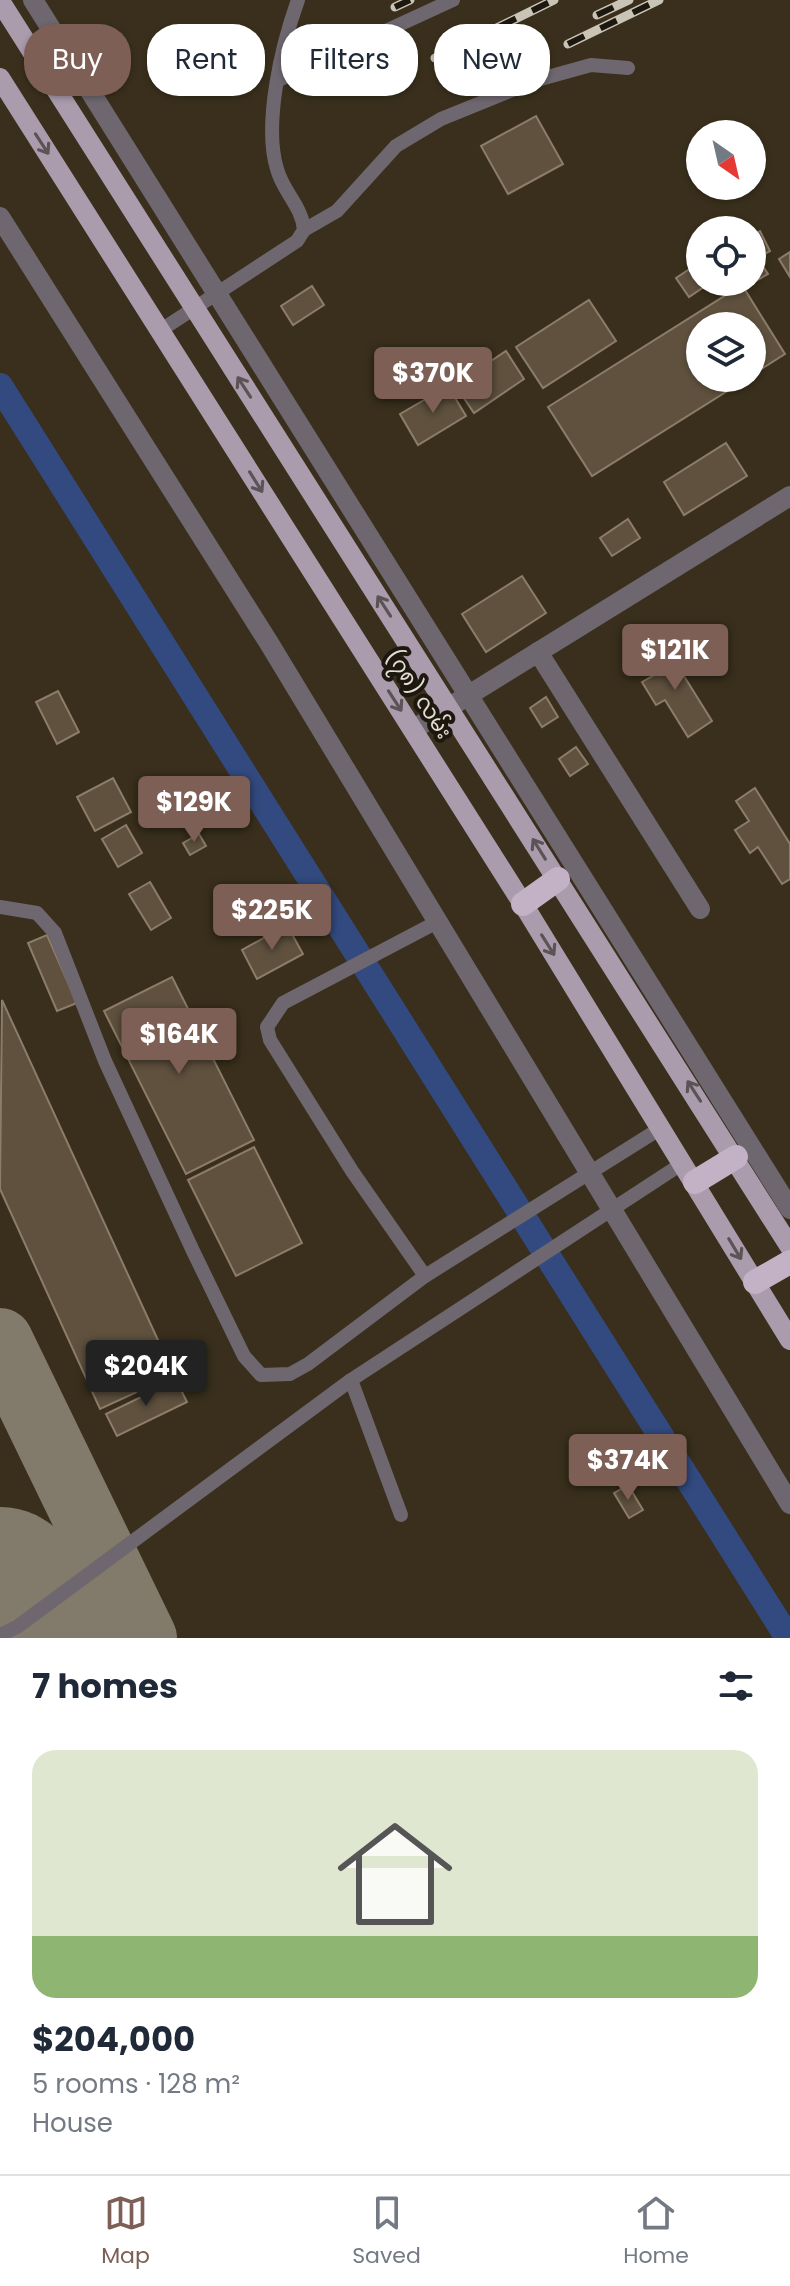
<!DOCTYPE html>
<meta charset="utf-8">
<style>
body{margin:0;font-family:Poppins,"Noto Sans Myanmar",sans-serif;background:#f2f2f3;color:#1f2937;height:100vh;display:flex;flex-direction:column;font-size:30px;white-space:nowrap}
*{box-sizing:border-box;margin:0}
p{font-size:26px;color:#747a83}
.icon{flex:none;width:44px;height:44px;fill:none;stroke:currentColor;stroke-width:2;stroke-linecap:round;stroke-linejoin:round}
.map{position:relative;height:1638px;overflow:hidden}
.side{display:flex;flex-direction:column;background:#fff;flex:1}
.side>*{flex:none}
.top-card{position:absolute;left:24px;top:24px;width:742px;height:72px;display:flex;gap:16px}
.needle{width:52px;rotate:146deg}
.fabs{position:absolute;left:686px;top:120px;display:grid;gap:16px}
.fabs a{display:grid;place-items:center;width:80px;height:80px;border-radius:50%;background:#fff;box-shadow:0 2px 6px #0004;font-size:40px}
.price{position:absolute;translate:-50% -68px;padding:0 18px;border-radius:8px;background:#7d5f55;color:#fff;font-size:26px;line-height:52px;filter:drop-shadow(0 2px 4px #0008)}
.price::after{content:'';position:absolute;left:50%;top:48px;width:24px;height:18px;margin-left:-12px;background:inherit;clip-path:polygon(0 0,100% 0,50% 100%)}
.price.current{background:#222;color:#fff}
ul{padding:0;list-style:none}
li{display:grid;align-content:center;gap:16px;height:424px;padding:0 32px}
li span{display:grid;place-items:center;height:248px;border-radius:24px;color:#555}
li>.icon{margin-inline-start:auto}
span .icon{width:144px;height:144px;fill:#fffc;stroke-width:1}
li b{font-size:34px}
h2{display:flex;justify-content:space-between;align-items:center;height:96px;padding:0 32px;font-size:34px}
.tag{padding:0 28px;border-radius:32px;background:#fff;box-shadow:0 2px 6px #0004;font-size:28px;line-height:72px}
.tag.current{background:#7d5f55;color:#fff}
.dock{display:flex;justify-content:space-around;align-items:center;height:112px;border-top:2px solid #e0e1e3;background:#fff;font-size:22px;color:#747a83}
.dock a{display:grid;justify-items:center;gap:4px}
.dock .current{color:#7d5f55}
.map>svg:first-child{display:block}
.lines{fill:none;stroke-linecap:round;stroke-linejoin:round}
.canal{stroke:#324a7f;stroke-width:26}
.taxiway{stroke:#827a6a;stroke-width:66}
.runway{stroke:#827a6a;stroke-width:168}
.building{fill:#5f513e;stroke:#8c7d69;stroke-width:2}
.lane{stroke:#6e676f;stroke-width:14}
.street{stroke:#6e676f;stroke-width:20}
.primary{stroke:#ab9cad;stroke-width:20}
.highway{stroke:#c3b1c5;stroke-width:24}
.rail-casing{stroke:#cac4b7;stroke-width:9}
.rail{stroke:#1c180f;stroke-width:6;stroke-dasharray:18;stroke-linecap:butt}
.oneway{stroke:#5c5356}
.labels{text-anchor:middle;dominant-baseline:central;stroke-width:8;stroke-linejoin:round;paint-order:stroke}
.street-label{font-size:22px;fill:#e4ded2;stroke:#1c180f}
</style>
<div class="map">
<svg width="790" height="1638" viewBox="0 0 790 1638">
<rect width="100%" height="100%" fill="#392f1c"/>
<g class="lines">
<!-- canal -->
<polyline class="canal" points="0,386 788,1638"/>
<!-- taxiway -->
<polyline class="taxiway" points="0,1341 144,1638"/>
<!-- runway -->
<polyline class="runway" points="0,1591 23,1638"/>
</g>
<!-- building -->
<g class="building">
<polygon points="536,116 563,164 508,194 481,146"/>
<polygon points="760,231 770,251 752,261 752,235"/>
<polygon points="790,252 790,277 779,259"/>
<polygon points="758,259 768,274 747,286 744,282 752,282 752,263"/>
<polygon points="700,262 700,282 711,282 689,297 676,278"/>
<polygon points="715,282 738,282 739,283 721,293"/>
<polygon points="742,285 785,354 752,375 752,326 700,326 700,378 748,378 592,476 548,407"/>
<polygon points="312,286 324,305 293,325 281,306"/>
<polygon points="589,300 616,341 543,388 516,347"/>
<polygon points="506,351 524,379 474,413 455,385"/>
<polygon points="448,386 466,416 418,445 400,414"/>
<polygon points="726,443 747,476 684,515 664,482"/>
<polygon points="628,519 640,538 612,556 600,538"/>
<polygon points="522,576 546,613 486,652 462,614"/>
<polygon points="664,644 712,721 688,737 665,700 656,705 642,682 656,674 645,656"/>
<polygon points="58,691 79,732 57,744 36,702"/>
<polygon points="546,697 558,717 542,727 530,708"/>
<polygon points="576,747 588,764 570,776 559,759"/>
<polygon points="113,778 131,812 95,831 77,797"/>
<polygon points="755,788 790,844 790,879 782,884 758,847 750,853 735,830 749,821 736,801"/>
<polygon points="126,825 142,853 118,867 102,839"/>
<polygon points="199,834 206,846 190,855 183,843"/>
<polygon points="150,882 171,918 151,930 129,894"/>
<polygon points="287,925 303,954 257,979 242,950"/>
<polygon points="47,935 77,1003 57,1011 28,943"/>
<polygon points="172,977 254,1140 186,1174 104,1011"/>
<polygon points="2,1000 174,1375 100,1409 0,1189"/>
<polygon points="254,1147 302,1243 236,1276 188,1180"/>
<polygon points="176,1380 187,1402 117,1436 106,1414"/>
<polygon points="628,1485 643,1510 629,1518 614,1493"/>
</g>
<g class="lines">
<!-- lane -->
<g class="lane">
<polyline points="279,80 453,0"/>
<polyline points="304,230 337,211 396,146 441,119 537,80 591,65 628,68"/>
<path d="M161 330 297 241 304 230C302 206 283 192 277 169 263 124 282 44 298 0"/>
<polyline points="0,907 37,913 55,933 105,1061 193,1251 244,1356 261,1375 290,1374 308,1364 425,1276 661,1128"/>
<polyline points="425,1276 352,1171 270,1040 267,1027 283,1003 439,921"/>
<polyline points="351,1380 401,1515"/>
<polyline points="0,1635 17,1627 351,1380 683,1163"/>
</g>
<!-- street -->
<g class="street">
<polyline points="33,0 790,1209"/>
<polyline points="0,217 269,643 790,1504"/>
<polyline points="538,652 700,909"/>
<polyline points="414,729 790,496"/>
</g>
<!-- primary -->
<g class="primary">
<polyline points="0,1 790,1247"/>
<polyline points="0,78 523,904 790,1340"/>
</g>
<!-- highway -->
<g class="highway">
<polyline points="523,904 558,879"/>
<polyline points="695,1182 736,1157"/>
<polyline points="755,1282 790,1262"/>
</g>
<!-- rail casing -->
<g class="rail-casing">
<g id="rail">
<polyline points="395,7 410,0"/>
<polyline points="597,15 629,0"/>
<polyline points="568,44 659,0"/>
<polyline points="435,58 554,0"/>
</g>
</g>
<!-- rail -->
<use href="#rail" class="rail"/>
</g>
<!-- one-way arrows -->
<defs><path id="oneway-shaft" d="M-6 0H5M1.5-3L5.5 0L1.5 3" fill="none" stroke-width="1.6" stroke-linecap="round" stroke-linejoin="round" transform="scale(2)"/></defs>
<g class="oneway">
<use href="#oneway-shaft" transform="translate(42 144) rotate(57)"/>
<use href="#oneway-shaft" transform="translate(244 387) rotate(-123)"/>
<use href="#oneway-shaft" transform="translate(256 482) rotate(58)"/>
<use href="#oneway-shaft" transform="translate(384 606) rotate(-123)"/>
<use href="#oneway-shaft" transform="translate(395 701) rotate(57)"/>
<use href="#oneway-shaft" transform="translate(539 849) rotate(-122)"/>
<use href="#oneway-shaft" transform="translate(548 945) rotate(58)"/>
<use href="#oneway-shaft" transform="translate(694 1091) rotate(-123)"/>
<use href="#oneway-shaft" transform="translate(735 1249) rotate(59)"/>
</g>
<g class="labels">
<!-- street labels -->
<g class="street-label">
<text transform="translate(419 694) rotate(57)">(၇၈) လမ်း</text>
</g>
</g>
</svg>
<div class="fabs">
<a><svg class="needle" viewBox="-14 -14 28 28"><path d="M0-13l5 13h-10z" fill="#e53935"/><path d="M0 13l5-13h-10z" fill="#747a83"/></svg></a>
<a><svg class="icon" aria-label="locate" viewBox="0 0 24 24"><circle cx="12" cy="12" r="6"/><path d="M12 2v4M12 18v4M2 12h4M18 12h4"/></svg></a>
<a><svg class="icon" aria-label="layers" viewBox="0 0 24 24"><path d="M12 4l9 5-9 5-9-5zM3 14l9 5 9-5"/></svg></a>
</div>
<b class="price" style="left:433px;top:415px">$370K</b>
<b class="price" style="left:675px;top:692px">$121K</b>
<b class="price" style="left:194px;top:844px">$129K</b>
<b class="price" style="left:272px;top:952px">$225K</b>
<b class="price" style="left:179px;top:1076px">$164K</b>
<b class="price current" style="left:146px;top:1408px">$204K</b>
<b class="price" style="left:628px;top:1502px">$374K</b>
<div class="top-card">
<a class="tag current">Buy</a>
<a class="tag">Rent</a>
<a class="tag">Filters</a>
<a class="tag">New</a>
</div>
</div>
<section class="side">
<h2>7 homes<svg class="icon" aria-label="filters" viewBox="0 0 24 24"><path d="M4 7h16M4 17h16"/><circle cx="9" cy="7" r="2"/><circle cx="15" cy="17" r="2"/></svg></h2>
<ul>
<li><span style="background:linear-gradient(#dfe7d0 75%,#8fb573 0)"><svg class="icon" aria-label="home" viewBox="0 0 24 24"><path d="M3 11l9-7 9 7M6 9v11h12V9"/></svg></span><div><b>$204,000</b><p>5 rooms · 128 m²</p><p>House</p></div></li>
</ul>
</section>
<nav class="dock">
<a class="current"><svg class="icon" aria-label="map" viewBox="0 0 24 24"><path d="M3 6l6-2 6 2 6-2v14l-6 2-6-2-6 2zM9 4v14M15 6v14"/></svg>Map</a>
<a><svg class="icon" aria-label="saved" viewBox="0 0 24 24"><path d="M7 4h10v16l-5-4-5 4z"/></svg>Saved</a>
<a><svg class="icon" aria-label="home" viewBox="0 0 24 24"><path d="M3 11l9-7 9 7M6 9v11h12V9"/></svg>Home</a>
</nav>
